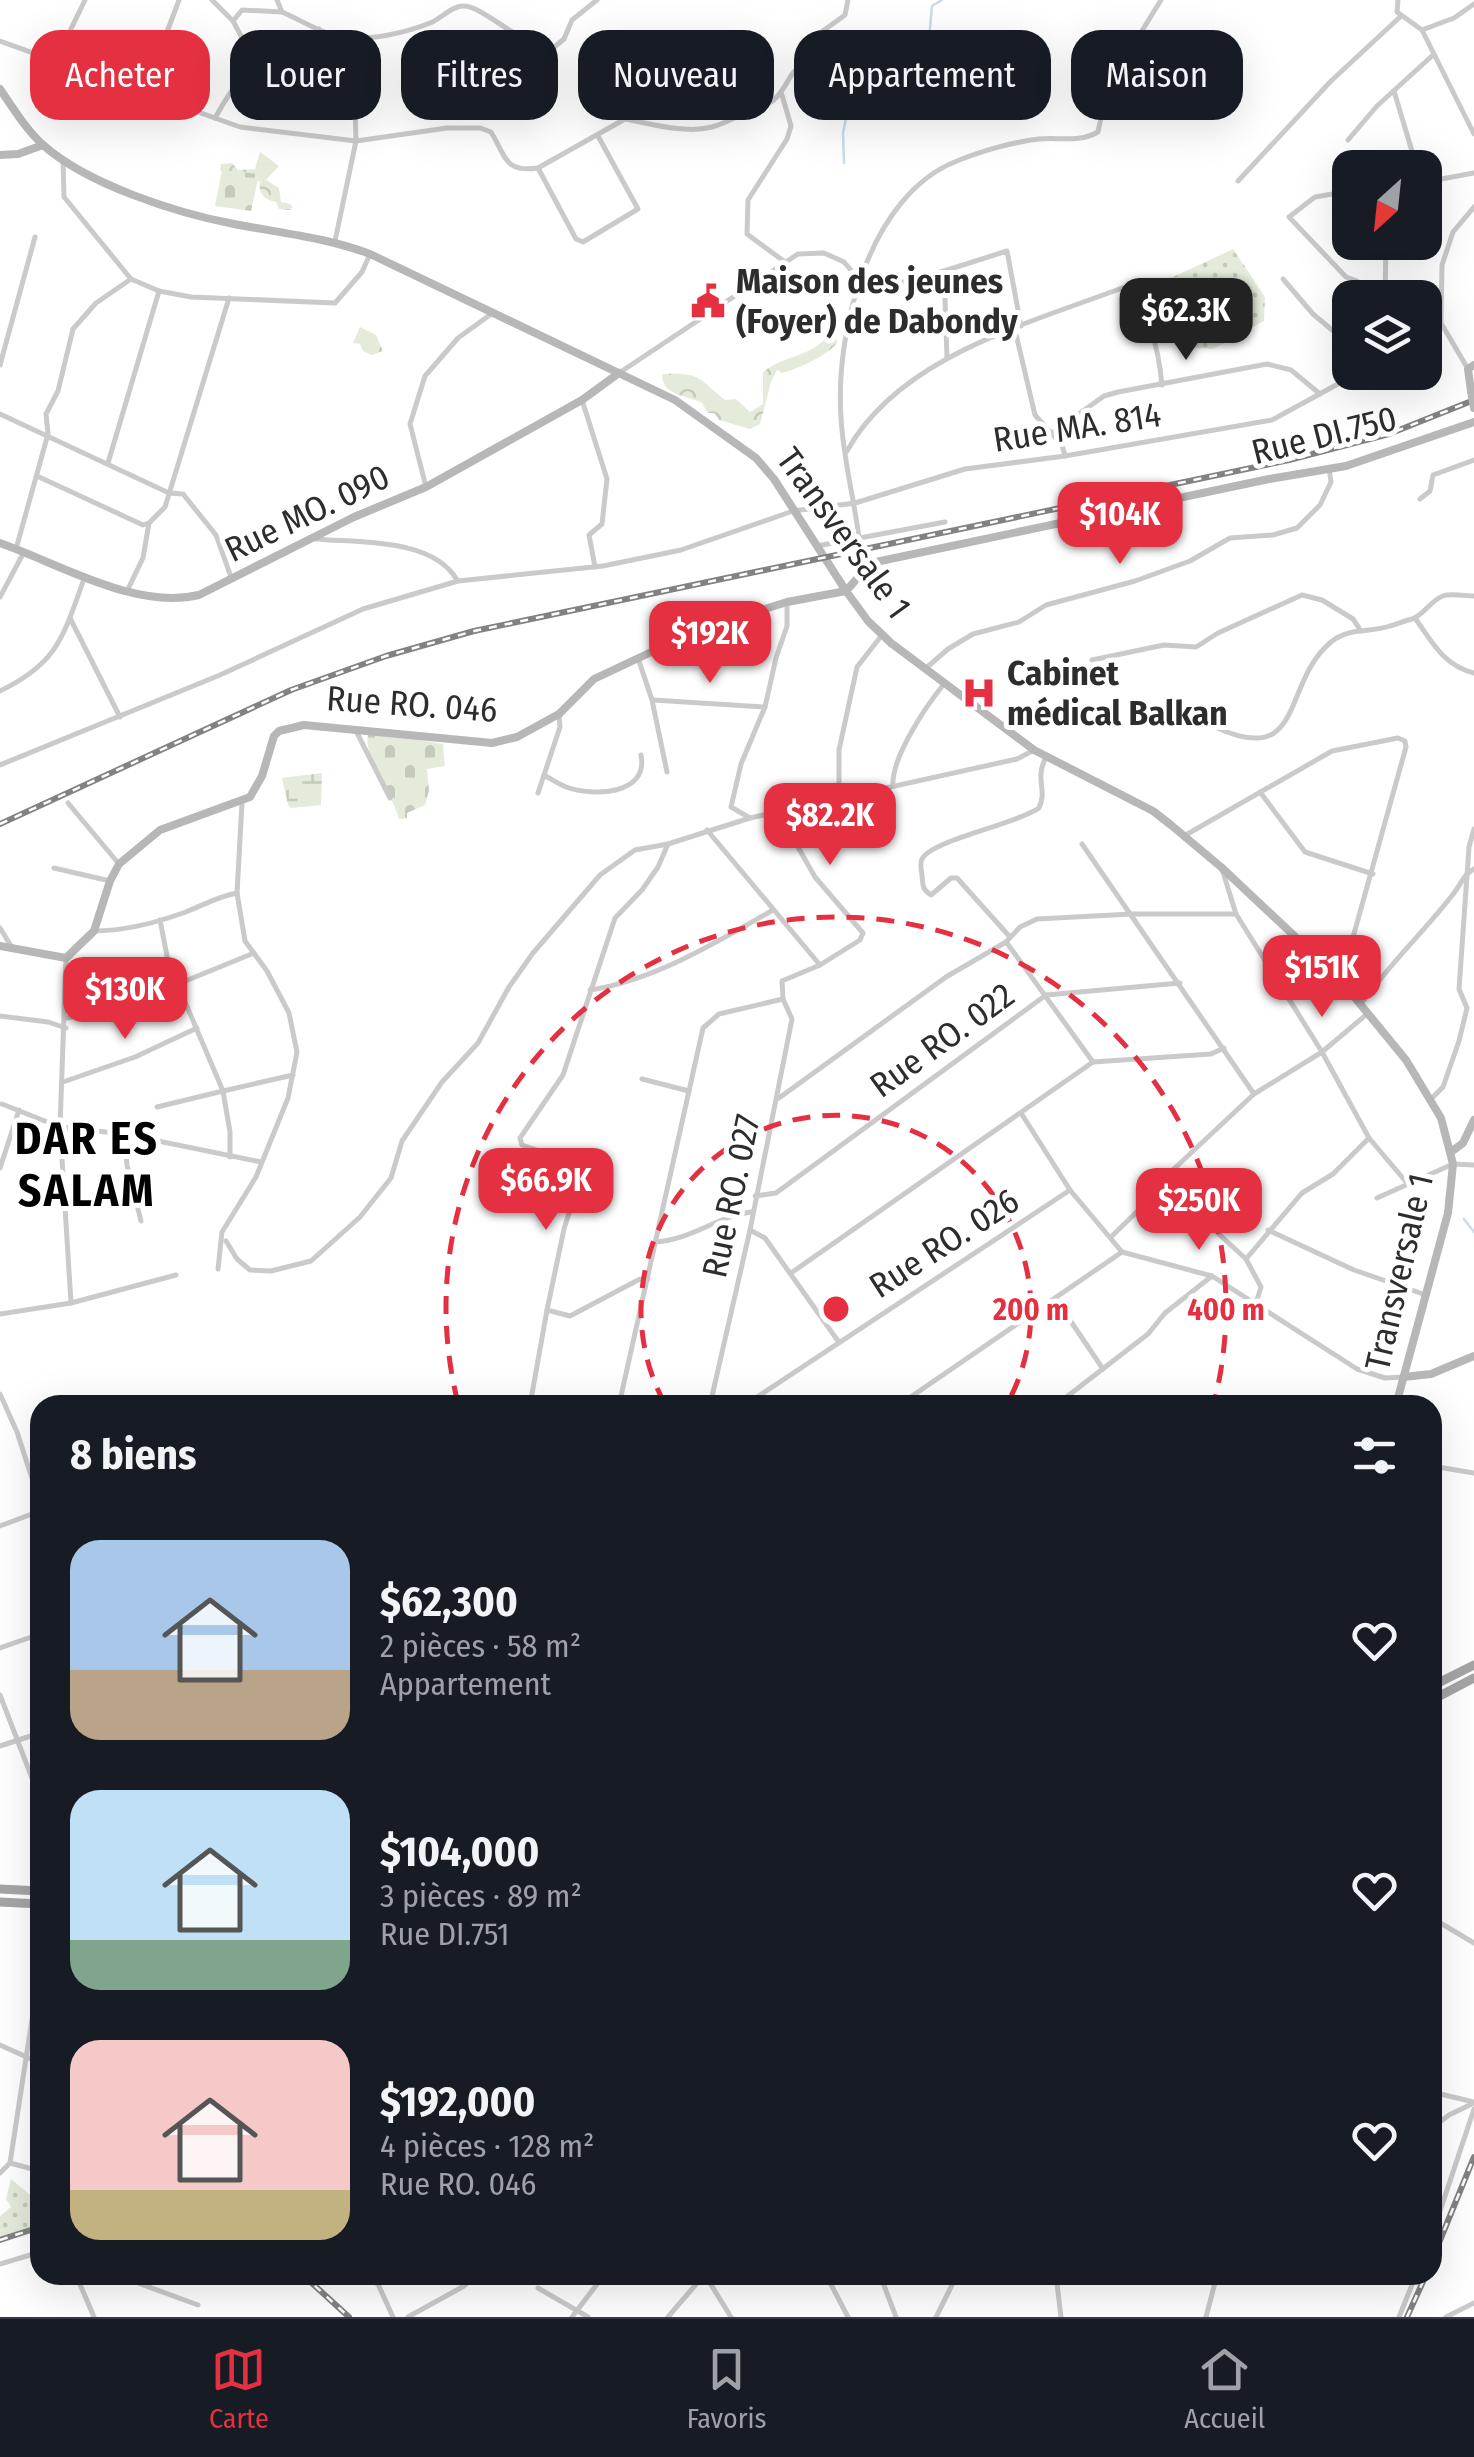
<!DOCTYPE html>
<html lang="fr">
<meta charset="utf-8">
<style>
body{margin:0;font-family:"Fira Sans Condensed",sans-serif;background:#20242c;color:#f1f3f6;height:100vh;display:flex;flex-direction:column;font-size:38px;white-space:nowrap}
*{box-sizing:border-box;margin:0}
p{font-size:32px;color:#9ea1a6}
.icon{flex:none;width:55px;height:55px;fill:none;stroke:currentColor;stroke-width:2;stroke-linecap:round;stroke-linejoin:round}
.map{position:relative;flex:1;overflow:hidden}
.panel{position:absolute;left:30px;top:1395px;width:1412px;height:890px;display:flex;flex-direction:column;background:#171b24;border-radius:30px;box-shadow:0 10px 40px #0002}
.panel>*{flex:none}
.top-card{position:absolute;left:30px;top:30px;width:1415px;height:90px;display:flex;gap:20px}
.needle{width:65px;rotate:207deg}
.tools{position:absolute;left:1332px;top:150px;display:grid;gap:20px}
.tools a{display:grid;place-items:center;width:110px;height:110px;border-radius:20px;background:#171b24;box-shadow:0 10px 40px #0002;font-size:50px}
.price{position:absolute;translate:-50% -85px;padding:0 22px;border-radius:20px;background:#e43040;color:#fff;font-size:32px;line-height:65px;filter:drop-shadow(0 2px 5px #0008)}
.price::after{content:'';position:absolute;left:50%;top:60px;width:30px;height:22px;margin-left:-15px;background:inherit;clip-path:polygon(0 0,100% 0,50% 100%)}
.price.selected{background:#222;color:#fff}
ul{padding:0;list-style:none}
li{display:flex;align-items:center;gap:30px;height:250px;padding:0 40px}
li span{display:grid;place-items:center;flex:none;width:280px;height:200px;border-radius:30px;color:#555}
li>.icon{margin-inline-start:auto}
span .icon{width:120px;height:120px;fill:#fffc;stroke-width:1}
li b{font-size:42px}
h2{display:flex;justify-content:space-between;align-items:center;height:120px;padding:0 40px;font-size:42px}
.pill{padding:0 35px;border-radius:30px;background:#171b24;box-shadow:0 10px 40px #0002;font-size:35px;line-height:90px}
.pill.selected{background:#e43040;color:#fff}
.tabs{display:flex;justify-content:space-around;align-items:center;height:140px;border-top:2px solid #363941;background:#171b24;font-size:28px;color:#9ea1a6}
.tabs a{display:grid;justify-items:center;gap:5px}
.tabs .selected{color:#e43040}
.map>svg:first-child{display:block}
.grass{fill:url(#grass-dots)}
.forest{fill:url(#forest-crowns)}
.wetland{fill:url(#wetland-marsh)}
.cemetery{fill:url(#cemetery-stones)}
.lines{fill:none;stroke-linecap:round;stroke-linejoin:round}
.stream{stroke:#c7ddeb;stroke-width:2.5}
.street{stroke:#cacaca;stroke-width:5}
.secondary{stroke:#b7b7b7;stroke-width:8}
.primary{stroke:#a5a5a5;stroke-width:9}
.rail-casing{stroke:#828282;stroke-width:6}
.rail{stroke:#fff;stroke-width:2.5;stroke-dasharray:8;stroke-linecap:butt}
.secondary-bridge{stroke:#b7b7b7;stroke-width:8}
.ring{fill:none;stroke:#e43040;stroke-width:5;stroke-dasharray:18 12}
.labels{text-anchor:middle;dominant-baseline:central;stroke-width:10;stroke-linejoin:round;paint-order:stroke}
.poi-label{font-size:35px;font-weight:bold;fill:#2d2d2d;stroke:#fff;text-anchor:start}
.street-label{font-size:35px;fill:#2d2d2d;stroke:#fff}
.district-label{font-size:45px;font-weight:bold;letter-spacing:2.5px;fill:#000;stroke:#fff}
.centre{fill:#e43040;stroke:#fff;stroke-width:5}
.ring-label{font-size:30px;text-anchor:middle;font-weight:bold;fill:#e43040;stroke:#fff;stroke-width:10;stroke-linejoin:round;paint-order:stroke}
</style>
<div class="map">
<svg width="1474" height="2317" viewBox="0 0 1474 2317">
<defs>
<pattern id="grass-dots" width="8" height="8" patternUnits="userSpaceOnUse" patternTransform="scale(2.5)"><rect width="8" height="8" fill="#e4ebdb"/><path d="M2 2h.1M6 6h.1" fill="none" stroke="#c4cabc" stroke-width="1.8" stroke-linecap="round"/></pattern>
<pattern id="forest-crowns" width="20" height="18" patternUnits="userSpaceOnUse" patternTransform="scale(2.5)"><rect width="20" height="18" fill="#e4ebdb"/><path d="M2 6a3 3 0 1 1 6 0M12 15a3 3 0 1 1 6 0" fill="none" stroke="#c4cabc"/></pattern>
<pattern id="wetland-marsh" width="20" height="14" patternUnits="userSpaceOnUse" patternTransform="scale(2.5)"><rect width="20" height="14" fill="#e4ebdb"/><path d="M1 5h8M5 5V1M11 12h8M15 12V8" fill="none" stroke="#c4cabc"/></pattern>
<pattern id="cemetery-stones" width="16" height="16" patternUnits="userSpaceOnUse" patternTransform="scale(2.5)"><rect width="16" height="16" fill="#e4ebdb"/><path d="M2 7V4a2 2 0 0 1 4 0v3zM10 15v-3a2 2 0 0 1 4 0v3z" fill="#c4cabc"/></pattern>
</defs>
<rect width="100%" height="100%" fill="#fff"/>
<!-- grass -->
<g class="grass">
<polygon points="1233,249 1265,297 1264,321 1213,349 1187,347 1169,318 1158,284"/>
<polygon points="11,2179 40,2203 40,2225 0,2237 0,2216 11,2207 6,2199"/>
</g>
<!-- forest -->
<g class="forest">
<path d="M260 152 279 166 266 180 279 188 281 202 290 204 293 207 290 210 279 209 276 202C264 200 258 194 260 181L253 182 220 171 221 164 232 163 238 170 255 169Z"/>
<polygon points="360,327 376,335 383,351 372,355 363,351 360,344 353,343"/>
<path d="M830 334H835L837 343C828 355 798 369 782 373L777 370 771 382 760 424 750 429 719 420 714 413H708L702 403C686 395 662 396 662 374 702 373 696 377 725 400L736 399 750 412 763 404V372C785 354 809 359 830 334Z"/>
</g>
<!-- wetland -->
<polygon class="wetland" points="322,773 321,805 291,808 288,805 282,778"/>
<!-- cemetery -->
<g class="cemetery">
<polygon points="222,170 259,174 251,211 215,206"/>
<path d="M377 733 443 744 445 766 427 769 429 790 425 805 407 813V818L399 819C393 795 363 756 368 735Z"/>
</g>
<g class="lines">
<!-- stream -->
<g class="stream">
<polyline points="844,163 843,133 847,113 867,100 881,84 904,74 928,50 932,6 942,0"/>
<polyline points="1464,1219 1474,1232"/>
</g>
<!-- street -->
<g class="street">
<polyline points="212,0 233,21 255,62"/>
<path d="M277 0 282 12C301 20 326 36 346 38 372 40 405 33 430 23 441 19 451 6 463 6 485 6 517 45 553 48L564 39 572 20 597 0"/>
<polyline points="1398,0 1397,12 1422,30 1474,134"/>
<polyline points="233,21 242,10 282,12"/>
<polyline points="1422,30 1454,18 1474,4"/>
<path d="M0 41 240 127 356 141 447 128H480L491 132C506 156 504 173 538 168L625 119C652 124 685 134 712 127 722 124 732 119 741 115 769 104 774 106 789 79 797 65 808 64 802 46L845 15 848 0"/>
<polyline points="55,62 85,0"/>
<polyline points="1394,91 1417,168"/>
<polyline points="144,93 179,0"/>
<polyline points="782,95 791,126 787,139 748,200 747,234 785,262"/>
<path d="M215 118C232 87 250 62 283 47 296 41 308 39 319 29"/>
<polyline points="1348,140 1377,106 1433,55"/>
<polyline points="63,161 64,197 131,279 159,291 191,297 335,303 362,272 370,254"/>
<polyline points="538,168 576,239 583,242 638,209 598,136"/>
<polyline points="1238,181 1331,81 1400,17"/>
<polyline points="1425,182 1474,173"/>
<polyline points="1350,191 1315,197 1289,217 1346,277 1357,281 1378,298"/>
<polyline points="335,241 356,141 355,106 344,38"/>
<polyline points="944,271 1007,251 1021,326"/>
<polyline points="1283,279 1313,314 1350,345"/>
<polyline points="1385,298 1386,242"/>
<polyline points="1015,330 1035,415 1062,445 1065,456"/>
<polyline points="1425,332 1441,323"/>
<polyline points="0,365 35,237"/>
<polyline points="1468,369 1441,323 1442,265 1453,232 1474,207"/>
<polyline points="619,373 798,254 824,253 844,262 861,282 884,287 944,271 947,358"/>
<polyline points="582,400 607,479 602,524 589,535 595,567"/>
<polyline points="0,414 169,493 183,494 216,535 231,577"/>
<polyline points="1052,433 1104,396 1118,392 1267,364 1291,370 1320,394"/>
<path d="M847 451C899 357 1027 324 1122 288L1129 289C1150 315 1159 352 1162 385"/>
<polyline points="108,463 159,291"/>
<polyline points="37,476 143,525 149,523"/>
<polyline points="426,487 410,424 425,376 458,338 494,312"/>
<polyline points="1420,499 1430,491 1433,475 1474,460"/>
<path d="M859 538C854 498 843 458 841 417 835 332 869 195 957 161 981 151 1013 142 1039 139 1060 137 1079 143 1098 132L1108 86 1161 0"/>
<path d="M316 539C360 543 433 538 457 580"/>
<polyline points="817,546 945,522"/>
<polyline points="16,549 48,434 46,414 58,391 73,329 96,303 131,279"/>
<polyline points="127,591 143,558 149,523 165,507 229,298"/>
<polyline points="0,597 24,552"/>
<polyline points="70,618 120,717"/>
<path d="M1415 618C1432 642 1444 666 1474 673"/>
<polyline points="638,658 652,700 667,772"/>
<polyline points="1092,660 1164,645 1196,647 1218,633 1302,595 1322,600 1353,619 1359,628"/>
<polyline points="925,669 948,649 973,634 1019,622 1046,605 1135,581 1190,561 1230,538 1273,535 1297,528 1320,505 1331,482 1329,468"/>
<path d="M0 691C58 663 63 637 84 579"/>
<polyline points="653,700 765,707"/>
<path d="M1215 727C1306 769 1281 683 1331 642 1349 627 1369 633 1390 626 1397 624 1404 621 1412 619 1424 615 1431 600 1443 596 1451 593 1465 596 1474 596"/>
<polyline points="355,729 390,798"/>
<polyline points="0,765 220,675 363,609 458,581 603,566 681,550 793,511 855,503 965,469 1065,456 1272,420 1360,372"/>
<path d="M544 775C551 779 558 784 566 787 593 797 649 795 641 755"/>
<path d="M893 786C891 758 926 706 944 684"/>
<polyline points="1260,792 1305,852 1373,874"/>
<polyline points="538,793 560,727 559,714"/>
<polyline points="839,796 839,750 857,667 882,635"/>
<polyline points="68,803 119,864"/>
<polyline points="750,818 731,807 741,764 765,707 776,658 787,626 787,602"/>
<polyline points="707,830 820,965"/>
<polyline points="1184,836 1332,751 1398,738 1405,741 1406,747 1345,966 1338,977"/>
<polyline points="1082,844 1254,1094"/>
<polyline points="54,868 110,881"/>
<polyline points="1222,869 1236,914 1322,1052 1369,1138 1407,1183"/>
<polyline points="160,920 168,961 178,984"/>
<polyline points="0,928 11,946"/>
<path d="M94 931C124 931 155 923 183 913 202 906 216 897 237 893"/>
<path d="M1010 937 957 878H951L931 895C922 889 923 886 922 875 921 870 920 863 922 859 932 840 1014 825 1039 808 1048 788 1034 781 1046 757"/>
<polyline points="1007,943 1093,1062"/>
<polyline points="66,958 60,1127 71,1303"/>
<polyline points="178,984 254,953"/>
<path d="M590 990C655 980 717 942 773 910"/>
<path d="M1362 1003C1390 963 1425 931 1454 893 1461 884 1464 874 1474 869"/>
<polyline points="0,1016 48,1022 66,1028"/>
<polyline points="67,1018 180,990 223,1091 293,1075"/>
<polyline points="642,1079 689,1091"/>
<polyline points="63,1082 135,1057 197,1028"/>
<polyline points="779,1098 946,977 1006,942 1020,927 1037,919 1132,914 1236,914"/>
<polyline points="1432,1098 1443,1087 1459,1041 1467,1008 1459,989 1469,847 1474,829"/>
<polyline points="2,1104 60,1127 124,1134 261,1162"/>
<polyline points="157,1107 223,1091 230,1132 230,1157"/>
<polyline points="1021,1113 1070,1190 1122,1252 1212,1276 1357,1369 1385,1378 1404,1377"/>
<polyline points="124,1134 127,1165 141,1221"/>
<polyline points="0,1168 19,1110"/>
<polyline points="607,1174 522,1145 520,1138 563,1075 615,918 642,890 658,867 668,844"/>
<polyline points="1161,1181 1246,1259 1261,1287 1256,1303"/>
<polyline points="755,1196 776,1193 1046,995 1180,983"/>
<polyline points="1377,1198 1453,1164 1474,1165"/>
<polyline points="750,1230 765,1238 838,1341"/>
<polyline points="1268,1230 1354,1270 1426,1295"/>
<polyline points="1111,1237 1152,1197 1161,1181 1254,1094 1322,1052 1367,1014"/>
<polyline points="226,1241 237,1259 250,1270 271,1271 311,1261 360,1217 391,1178 402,1141 442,1082 478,1043 509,987 533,953 600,875 635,850 668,844 750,818 1017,759 1034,750"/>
<path d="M656 1242C691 1240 717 1216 752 1212"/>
<polyline points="1246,1259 1302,1193 1333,1174 1369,1138"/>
<polyline points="218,1269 222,1232 256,1177 288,1098 297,1052 289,1013 267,971 245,941 237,893 242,803"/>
<polyline points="791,1273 1093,1062 1211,1054 1224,1048"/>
<polyline points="1055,1298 1103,1369"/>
<polyline points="547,1310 564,1229 583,1168"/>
<polyline points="0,1314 71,1303 176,1275"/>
<polyline points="0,1394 17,1432 40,1503"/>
<polyline points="530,1405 547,1310 570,1316 640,1279 648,1279"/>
<polyline points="619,1405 703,1028 719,1014 783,999"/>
<polyline points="710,1405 750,1230 792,1019 783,999 782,981 820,965 860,940 863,933 815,877 778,812"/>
<polyline points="745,1405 1070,1190"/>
<polyline points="899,1405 1122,1252"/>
<polyline points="1056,1405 1148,1334 1165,1313 1212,1276"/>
<polyline points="1432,1466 1474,1473"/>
<polyline points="0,1526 40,1511"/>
<polyline points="0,1648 40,1634"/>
<polyline points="0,1695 40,1799"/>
<polyline points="0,1746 40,1733"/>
<polyline points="1432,1918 1474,1943"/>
<polyline points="0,2045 40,2063"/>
<polyline points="1432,2092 1474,2102"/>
<polyline points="1432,2128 1449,2115 1474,2103"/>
<polyline points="10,2163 40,2171"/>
<polyline points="0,2173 10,2163 40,1967"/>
<polyline points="1432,2235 1474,2109"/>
<polyline points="0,2264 40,2252"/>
<polyline points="76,2275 94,2317"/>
<polyline points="126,2275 138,2283 198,2305"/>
<polyline points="361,2275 378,2284 393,2317"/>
<polyline points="705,2275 731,2317"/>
<polyline points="826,2275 848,2317"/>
<polyline points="880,2275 896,2317"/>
<polyline points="1056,2275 1061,2317"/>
<polyline points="378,2284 394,2275"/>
<polyline points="538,2288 588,2317"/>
<polyline points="408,2317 464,2286 475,2275"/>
<polyline points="572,2317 604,2275"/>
<polyline points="668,2317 704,2275"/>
<polyline points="936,2317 957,2275"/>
<polyline points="1206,2317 1217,2275"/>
<polyline points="1399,2317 1416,2275"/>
<polyline points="1446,2317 1474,2303"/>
</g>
<!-- secondary -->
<g class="secondary">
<path d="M0 89C13 108 25 128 42 144 86 184 176 213 234 224 280 233 325 237 370 254L675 400 756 458 774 479 846 591 868 621 891 643 1034 750 1153 811 1171 825 1221 867 1338 977 1406 1060 1441 1118 1453 1164 1448 1213 1396 1405"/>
<polyline points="0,155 18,154 43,145"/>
<polyline points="1471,391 1468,369 1474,365"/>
<path d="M0 543C60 564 135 610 199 595L354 517 426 487 582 400 619 373"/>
<polyline points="0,946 66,958 94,931 110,881 119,864 160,830 250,797 262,776 274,736 279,731 304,725 492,743 517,737 559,714 594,679 698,630 787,602 846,591 871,563 1269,479 1346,466 1474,422"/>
<polyline points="1451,1152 1463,1143 1474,1120"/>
<polyline points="1404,1377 1431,1374 1474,1356"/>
</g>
<!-- primary -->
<g class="primary">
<polyline points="1432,1686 1474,1665"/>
<polyline points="1432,1700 1474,1678"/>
<polyline points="0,1889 40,1891"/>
<polyline points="0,1902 40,1904"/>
</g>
<!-- rail casing -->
<g class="rail-casing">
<g id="rail">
<polyline points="0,824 291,690 386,656 474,631 1289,460 1389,434 1474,400"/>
<polyline points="0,2240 40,2227"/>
<polyline points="1432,2260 1474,2157"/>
<polyline points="303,2275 349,2317"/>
<polyline points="1407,2317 1426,2275"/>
</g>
</g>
<!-- rail -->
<use href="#rail" class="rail"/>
<!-- secondary-bridge -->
<polyline class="secondary-bridge" points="1471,391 1474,408"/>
</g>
<!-- distance rings -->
<g class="ring">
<path d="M665 1404A195 195 0 1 1 1007 1404"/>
<path d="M458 1403A390 390 0 1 1 1214 1403"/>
</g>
<!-- icons -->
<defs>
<g id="civic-bare" transform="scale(2.7)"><path d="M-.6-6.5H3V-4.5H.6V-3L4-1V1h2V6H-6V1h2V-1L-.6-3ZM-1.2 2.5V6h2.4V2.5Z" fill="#e43040" stroke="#fff" stroke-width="2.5" paint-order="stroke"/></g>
<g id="hospital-bare" transform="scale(2.7)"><path d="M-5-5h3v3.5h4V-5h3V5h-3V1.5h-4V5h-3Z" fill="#e43040" stroke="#fff" stroke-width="2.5" paint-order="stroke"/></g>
</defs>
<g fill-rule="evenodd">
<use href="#civic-bare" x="708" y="301"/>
<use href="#hospital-bare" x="979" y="693"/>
</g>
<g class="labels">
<!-- poi labels -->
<g class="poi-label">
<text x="736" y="281">Maison des jeunes<tspan x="736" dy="40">(Foyer) de Dabondy</tspan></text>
<text x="1007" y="673">Cabinet<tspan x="1007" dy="40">médical Balkan</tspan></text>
</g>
<!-- street labels -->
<g class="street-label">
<text transform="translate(1077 427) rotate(-9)">Rue MA. 814</text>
<text transform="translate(1324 435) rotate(-14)">Rue DI.750</text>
<text transform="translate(307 513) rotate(-26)">Rue MO. 090</text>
<text transform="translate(844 533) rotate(54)">Transversale 1</text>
<text transform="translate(412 704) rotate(4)">Rue RO. 046</text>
<text transform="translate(942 1040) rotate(-36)">Rue RO. 022</text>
<text transform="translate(731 1196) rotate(-78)">Rue RO. 027</text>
<text transform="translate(944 1243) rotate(-33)">Rue RO. 026</text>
<text transform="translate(1399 1272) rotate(-77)">Transversale 1</text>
</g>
<!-- district labels -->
<g class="district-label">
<text x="87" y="1139">DAR ES<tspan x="87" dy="52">SALAM</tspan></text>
</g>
</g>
<circle cx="836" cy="1309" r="15" class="centre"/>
<g class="ring-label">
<text x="1031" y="1320">200 m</text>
<text x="1226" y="1320">400 m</text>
</g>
</svg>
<div class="tools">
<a><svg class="needle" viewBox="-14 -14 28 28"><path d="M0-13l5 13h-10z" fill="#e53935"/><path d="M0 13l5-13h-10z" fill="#9ea1a6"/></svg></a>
<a><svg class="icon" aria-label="layers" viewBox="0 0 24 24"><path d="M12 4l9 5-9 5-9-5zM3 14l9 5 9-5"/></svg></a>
</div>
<b class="price selected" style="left:1186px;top:363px">$62.3K</b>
<b class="price" style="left:1120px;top:567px">$104K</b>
<b class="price" style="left:710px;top:686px">$192K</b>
<b class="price" style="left:830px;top:868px">$82.2K</b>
<b class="price" style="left:1322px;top:1020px">$151K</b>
<b class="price" style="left:125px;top:1042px">$130K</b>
<b class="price" style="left:546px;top:1233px">$66.9K</b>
<b class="price" style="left:1199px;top:1253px">$250K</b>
<div class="top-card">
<a class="pill selected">Acheter</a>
<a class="pill">Louer</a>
<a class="pill">Filtres</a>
<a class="pill">Nouveau</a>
<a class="pill">Appartement</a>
<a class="pill">Maison</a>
</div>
<section class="panel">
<h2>8 biens<svg class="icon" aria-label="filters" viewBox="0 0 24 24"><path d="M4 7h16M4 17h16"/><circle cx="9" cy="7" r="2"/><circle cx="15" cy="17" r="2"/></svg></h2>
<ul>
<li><span style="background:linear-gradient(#a9c7e8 65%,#b9a48a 0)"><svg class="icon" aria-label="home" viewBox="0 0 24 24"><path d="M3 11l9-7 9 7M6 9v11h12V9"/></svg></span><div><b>$62,300</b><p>2 pièces · 58 m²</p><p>Appartement</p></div><svg class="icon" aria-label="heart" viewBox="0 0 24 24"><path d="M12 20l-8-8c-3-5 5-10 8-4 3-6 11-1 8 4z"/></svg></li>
<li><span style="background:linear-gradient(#bfe0f5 75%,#7fa58c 0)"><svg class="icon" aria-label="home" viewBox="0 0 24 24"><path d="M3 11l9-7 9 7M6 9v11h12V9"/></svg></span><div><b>$104,000</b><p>3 pièces · 89 m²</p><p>Rue DI.751</p></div><svg class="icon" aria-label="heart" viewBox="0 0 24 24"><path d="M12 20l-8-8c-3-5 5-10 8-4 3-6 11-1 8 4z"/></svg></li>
<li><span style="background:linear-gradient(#f6c9c9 75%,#c2b280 0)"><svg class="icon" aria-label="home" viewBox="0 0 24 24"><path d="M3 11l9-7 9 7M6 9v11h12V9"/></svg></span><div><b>$192,000</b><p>4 pièces · 128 m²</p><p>Rue RO. 046</p></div><svg class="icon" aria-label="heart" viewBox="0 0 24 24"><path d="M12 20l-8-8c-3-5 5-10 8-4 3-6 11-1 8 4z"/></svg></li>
</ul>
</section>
</div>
<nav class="tabs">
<a class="selected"><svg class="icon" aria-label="map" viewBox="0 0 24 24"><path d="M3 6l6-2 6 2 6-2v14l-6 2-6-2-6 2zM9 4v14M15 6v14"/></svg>Carte</a>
<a><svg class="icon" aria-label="saved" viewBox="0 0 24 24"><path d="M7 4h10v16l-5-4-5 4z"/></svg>Favoris</a>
<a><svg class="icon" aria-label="home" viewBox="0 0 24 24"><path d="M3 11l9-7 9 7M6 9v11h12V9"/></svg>Accueil</a>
</nav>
